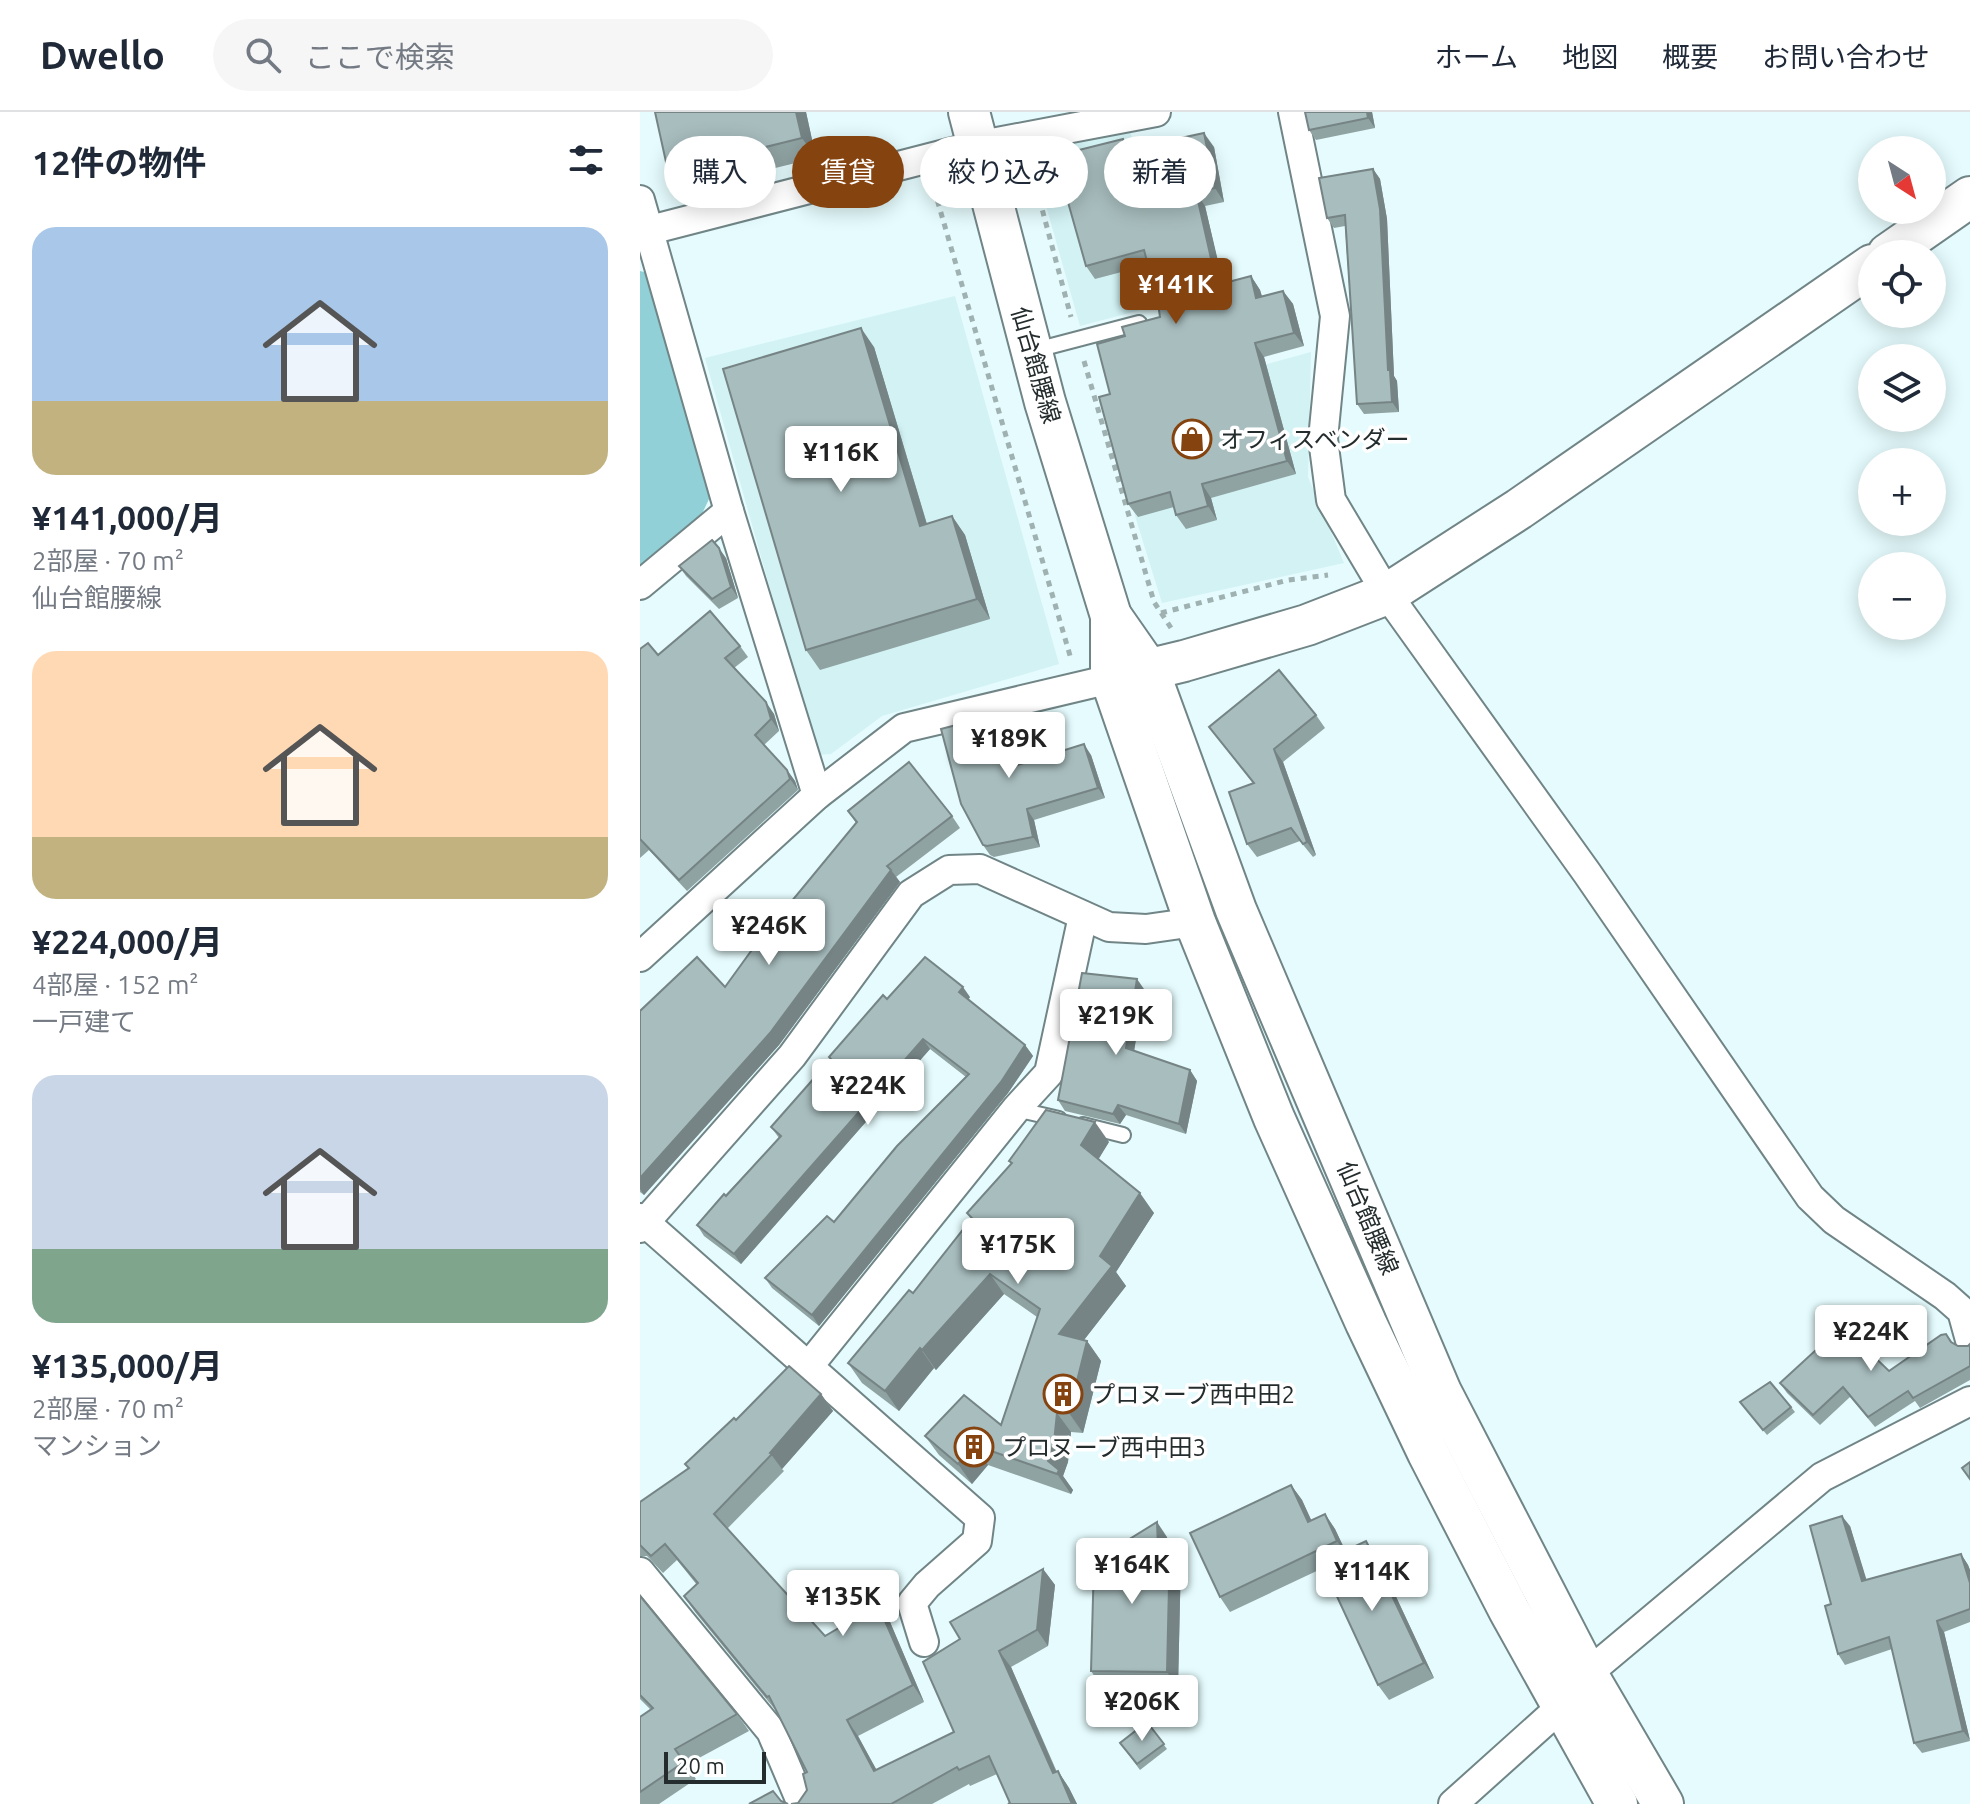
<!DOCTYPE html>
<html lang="ja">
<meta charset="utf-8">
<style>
body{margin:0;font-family:Ubuntu,"Noto Sans JP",sans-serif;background:#f6f6f7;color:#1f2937;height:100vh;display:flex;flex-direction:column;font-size:30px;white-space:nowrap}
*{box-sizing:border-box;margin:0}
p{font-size:26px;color:#747a83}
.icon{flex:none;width:44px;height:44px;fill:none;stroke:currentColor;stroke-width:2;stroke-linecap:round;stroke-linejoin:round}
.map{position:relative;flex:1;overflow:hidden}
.details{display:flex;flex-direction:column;background:#fff;width:640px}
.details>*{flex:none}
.guide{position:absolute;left:24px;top:24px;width:760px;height:72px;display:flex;gap:16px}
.needle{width:52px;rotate:144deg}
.buttons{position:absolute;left:1218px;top:24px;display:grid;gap:16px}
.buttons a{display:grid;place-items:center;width:88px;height:88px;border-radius:50%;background:#fff;box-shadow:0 4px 20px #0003;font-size:40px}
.scale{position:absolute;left:24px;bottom:20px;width:102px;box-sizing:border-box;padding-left:8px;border:4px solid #242c2d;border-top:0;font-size:22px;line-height:28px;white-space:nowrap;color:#242c2d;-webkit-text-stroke:6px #fff;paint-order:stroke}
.price{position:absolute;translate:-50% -68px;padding:0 18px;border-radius:8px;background:#fff;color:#222;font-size:26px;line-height:52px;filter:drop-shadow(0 2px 4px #0008)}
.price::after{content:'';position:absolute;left:50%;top:48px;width:24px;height:18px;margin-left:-12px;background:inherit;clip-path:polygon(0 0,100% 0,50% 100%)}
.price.active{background:#854310;color:#fff}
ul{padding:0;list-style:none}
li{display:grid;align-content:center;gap:16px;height:424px;padding:0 32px}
li span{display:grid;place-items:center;height:248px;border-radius:24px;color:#555}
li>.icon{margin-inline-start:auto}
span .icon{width:144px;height:144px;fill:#fffc;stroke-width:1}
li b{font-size:34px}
h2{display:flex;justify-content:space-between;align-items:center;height:96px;padding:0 32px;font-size:34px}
.pill{padding:0 28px;border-radius:36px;background:#fff;box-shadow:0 4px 20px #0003;font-size:28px;line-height:72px}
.pill.active{background:#854310;color:#fff}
header{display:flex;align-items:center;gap:48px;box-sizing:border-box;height:112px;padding:0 40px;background:#fff;border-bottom:2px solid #e0e1e3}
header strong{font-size:38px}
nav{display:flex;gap:44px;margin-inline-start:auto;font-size:28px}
.search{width:560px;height:72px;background:#f6f6f7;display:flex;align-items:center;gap:20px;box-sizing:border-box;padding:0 28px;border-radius:44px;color:#747a83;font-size:30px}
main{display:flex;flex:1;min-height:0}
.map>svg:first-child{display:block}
.built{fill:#d2f2f4}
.green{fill:#90d0d6}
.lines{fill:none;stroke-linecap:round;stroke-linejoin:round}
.lane-casing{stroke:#718587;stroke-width:18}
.street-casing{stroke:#718587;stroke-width:32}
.secondary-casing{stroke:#718587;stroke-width:44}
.path{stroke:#a0b1b2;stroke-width:5;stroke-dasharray:6 6;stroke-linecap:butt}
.lane{stroke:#fff;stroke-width:14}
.street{stroke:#fff;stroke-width:28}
.secondary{stroke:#fff;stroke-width:40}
.wall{fill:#90a3a3}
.shaded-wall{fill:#768485}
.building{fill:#a8bdbe;stroke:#768485;stroke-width:2}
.labels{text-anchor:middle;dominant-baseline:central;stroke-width:7;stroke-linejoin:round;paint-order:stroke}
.street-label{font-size:24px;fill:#242c2d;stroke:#fff}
.poi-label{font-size:24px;fill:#242c2d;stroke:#fff;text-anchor:start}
</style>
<header>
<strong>Dwello</strong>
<div class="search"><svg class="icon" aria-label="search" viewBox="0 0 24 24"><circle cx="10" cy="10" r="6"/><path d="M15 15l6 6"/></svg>ここで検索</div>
<nav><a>ホーム</a><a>地図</a><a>概要</a><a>お問い合わせ</a></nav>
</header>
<main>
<section class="details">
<h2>12件の物件<svg class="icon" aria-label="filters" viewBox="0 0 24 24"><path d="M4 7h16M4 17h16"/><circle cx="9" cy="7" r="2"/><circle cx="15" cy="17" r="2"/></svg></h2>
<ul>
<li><span style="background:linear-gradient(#a9c7e8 70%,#c2b280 0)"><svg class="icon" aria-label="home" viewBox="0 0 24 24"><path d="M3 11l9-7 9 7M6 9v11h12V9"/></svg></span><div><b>¥141,000/月</b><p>2部屋 · 70 m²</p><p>仙台館腰線</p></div></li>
<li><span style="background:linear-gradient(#ffd9b3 75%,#c2b280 0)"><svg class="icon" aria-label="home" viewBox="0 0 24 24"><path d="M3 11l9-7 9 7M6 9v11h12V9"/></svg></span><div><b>¥224,000/月</b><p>4部屋 · 152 m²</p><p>一戸建て</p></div></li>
<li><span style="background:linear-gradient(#c9d6e8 70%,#7fa58c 0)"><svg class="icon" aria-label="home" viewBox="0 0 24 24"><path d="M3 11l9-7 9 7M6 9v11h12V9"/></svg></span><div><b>¥135,000/月</b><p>2部屋 · 70 m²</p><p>マンション</p></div></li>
</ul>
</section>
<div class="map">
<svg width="1330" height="1692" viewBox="0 0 1330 1692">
<rect width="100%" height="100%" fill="#e5fbfd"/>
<!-- built -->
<g class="built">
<polygon points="490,18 513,118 497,122 516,194 440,214 392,44 395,38"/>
<polygon points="315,184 419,552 242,604 191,642 177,643 65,246"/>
<polygon points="671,240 668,365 704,451 522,491 462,297"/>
</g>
<!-- green -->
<polygon class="green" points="0,159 8,161 70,385 59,408 0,456"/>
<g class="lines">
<!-- lane casing -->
<g class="lane-casing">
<g id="lane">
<polyline points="396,238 499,211"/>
<polyline points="376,997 419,1007"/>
<polyline points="443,1013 483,1023"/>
</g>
</g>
<!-- street casing -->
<g class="street-casing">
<g id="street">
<polyline points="653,0 695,204 683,327 691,388 747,482 947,761 1170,1085 1194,1108 1305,1184 1322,1199 1330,1228"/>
<polyline points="0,88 89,399 177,683"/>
<polyline points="0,125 10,118 336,34 516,0"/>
<polyline points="0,473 89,399"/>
<polyline points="0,845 177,683 264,616 471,567"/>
<polyline points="0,1106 340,1406 337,1429 287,1473 272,1491 284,1530"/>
<polyline points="0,1116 152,944 271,782 309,758 340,757 469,815 506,817 555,810"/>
<polyline points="168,1255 376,997 409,961 443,804"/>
<polyline points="0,1460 131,1619 162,1692"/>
<polyline points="947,1562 1182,1365 1330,1289"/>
<polyline points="813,1692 921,1595"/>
</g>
</g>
<!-- secondary casing -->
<g class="secondary-casing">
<g id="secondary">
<polyline points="329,0 405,290 471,504 471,567 555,810 634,1006 726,1211 788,1341 869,1498 977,1692"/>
<polyline points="1248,142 1330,85"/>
<polyline points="471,504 508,557 596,798 801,1280 947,1562 1023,1692"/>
<polyline points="482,564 544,549 667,513 747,482 879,397 1232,153"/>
</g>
</g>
<!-- path -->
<g class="path">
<polyline points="390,52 431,205"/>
<polyline points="294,77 431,547"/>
<polyline points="444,249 514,490 531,516"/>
<polyline points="521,501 648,468 688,463"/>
</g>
<!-- lane -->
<use href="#lane" class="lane"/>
<!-- street -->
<use href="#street" class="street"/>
<!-- secondary -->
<use href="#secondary" class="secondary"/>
</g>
<!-- wall -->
<g class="wall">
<polygon points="15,0 166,0 176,46 42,79 28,59"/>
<polygon points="732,0 735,16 676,28 669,18"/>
<polygon points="483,27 490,37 574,35 584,90 565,94 583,172 611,164 620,178 622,184 643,179 653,192 664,234 624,245 656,362 571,386 577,408 546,417 536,403 534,395 498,405 488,392 470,282 485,224 520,205 518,191 508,153 455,167 446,154"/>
<polygon points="733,57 740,67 747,107 754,264 757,269 759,300 724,302 717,292 705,114 694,116 687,106"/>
<polygon points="234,235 287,412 312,404 325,423 350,507 180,558 166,538"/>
<polygon points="86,446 98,486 79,497 46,464 39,454"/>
<polygon points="100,534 108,545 94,556 134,602 139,619 124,633 147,658 155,669 158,678 47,779 9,738 0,746 0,537 18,543"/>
<polygon points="358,602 365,613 375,651 377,653 451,643 465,686 394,708 400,735 354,745 350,743 343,733"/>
<polygon points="676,603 685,616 643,650 676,743 673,745 660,729 617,745 607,732 613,671 569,615"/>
<polygon points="208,699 312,704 320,716 256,765 260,770 139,933 4,1083 0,1080 0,899 85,875 142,801 216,711"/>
<polygon points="504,877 494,939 550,958 557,969 546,1022 486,1003 480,1012 425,999 418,988"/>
<polygon points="330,885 328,888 385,933 393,944 368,981 179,1214 132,1176 125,1166 194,1110 326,965 290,937 101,1152 64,1124 57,1113 139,1026 131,1015 191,948 189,945 247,887"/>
<polygon points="469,1030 458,1047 514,1101 476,1160 486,1174 444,1228 447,1229 461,1249 443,1321 431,1320 428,1350 423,1364 433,1378 431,1382 348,1353 332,1372 299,1343 285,1324 361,1313 397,1205 364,1182 296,1258 294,1256 259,1299 222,1271 208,1251 273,1181 331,1107 327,1101 371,1052 369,1049"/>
<polygon points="1306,1222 1313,1231 1318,1234 1328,1234 1330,1232 1330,1268 1280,1296 1275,1289 1235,1315 1210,1285 1180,1313 1147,1281 1140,1271 1249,1259"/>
<polygon points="181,1282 193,1299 142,1357 144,1359 87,1417 185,1524 250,1510 284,1590 218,1624 236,1658 314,1620 320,1527 403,1457 415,1473 408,1534 371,1555 417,1660 418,1659 429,1676 437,1692 368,1692 370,1691 357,1662 330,1674 329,1672 292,1692 151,1692 158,1691 167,1678 167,1660 137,1600 55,1500 44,1484 57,1473 37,1448 23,1461 7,1444 0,1444 0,1390 48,1357 45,1352 96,1308"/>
<polygon points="1100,1290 1151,1295 1155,1300 1127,1323"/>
<polygon points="651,1373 662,1388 671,1408 685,1402 695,1417 705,1439 726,1429 737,1444 794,1566 749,1588 738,1573 683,1456 590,1500 580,1485"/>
<polygon points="1210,1414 1226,1468 1321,1442 1328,1453 1330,1458 1330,1510 1304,1520 1330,1629 1282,1641 1274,1631 1252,1537 1205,1553 1198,1542 1191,1492"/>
<polygon points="527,1425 528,1431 541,1445 538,1575 461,1574 451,1559"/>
<polygon points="0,1484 97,1602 109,1619 46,1653 56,1667 19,1692 0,1692 0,1605 11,1598 0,1587"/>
<polygon points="507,1610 527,1637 500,1658 480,1631"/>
</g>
<!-- shaded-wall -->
<g class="shaded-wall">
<polygon points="156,0 166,0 176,46 162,26"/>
<polygon points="727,0 732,0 735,16 728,6"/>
<polygon points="564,21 574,35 584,90 575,76"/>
<polygon points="733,57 740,67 747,107 754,264 757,269 759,300 752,290 748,258"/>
<polygon points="556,80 565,94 587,187 577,173"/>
<polygon points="611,164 620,178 626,199 616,186"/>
<polygon points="643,179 653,192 664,234 654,221"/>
<polygon points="221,216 234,235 293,433 280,414"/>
<polygon points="615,231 624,245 656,362 647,349"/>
<polygon points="562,372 571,386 577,408 568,394"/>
<polygon points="312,404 325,423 350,507 337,487"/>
<polygon points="79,436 86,446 98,486 91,475"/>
<polygon points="126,590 134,602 139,619 131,607"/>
<polygon points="358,602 365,613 375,651 379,657 381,664 370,647"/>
<polygon points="444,632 451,643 465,686 458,676"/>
<polygon points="634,637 643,650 676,743 667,730"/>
<polygon points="147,658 155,669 158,678 150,667"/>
<polygon points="387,697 394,708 400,735 393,725"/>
<polygon points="251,758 260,770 139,933 4,1083 0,1077 0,1066"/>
<polygon points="497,867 504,877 493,946 486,936"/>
<polygon points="323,875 330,885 326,891 319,880"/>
<polygon points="283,927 290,937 101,1152 94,1142"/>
<polygon points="385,933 393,944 368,981 179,1214 172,1203"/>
<polygon points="550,958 557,969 546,1022 539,1012"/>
<polygon points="478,993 486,1003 480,1012 473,1002"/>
<polygon points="455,1010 469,1030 455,1053 441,1033"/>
<polygon points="500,1081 514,1101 476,1160 486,1174 433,1242 419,1222 460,1144"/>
<polygon points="350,1162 364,1182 296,1258 282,1238"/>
<polygon points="447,1229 461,1249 443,1321 429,1301"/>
<polygon points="280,1236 294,1256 259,1299 245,1279"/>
<polygon points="181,1282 193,1299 142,1357 130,1341"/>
<polygon points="417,1301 431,1320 428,1350 423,1364 433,1378 431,1382 408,1349"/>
<polygon points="334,1333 348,1353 332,1372 318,1352"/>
<polygon points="651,1373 662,1388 679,1425 668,1410"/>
<polygon points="685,1402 695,1417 708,1444 697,1429"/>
<polygon points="1202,1404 1210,1414 1230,1479 1222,1469"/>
<polygon points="517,1410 527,1425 528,1451 518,1436"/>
<polygon points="726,1429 737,1444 794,1566 784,1551"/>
<polygon points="530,1430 541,1445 538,1575 527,1560"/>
<polygon points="1321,1442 1328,1453 1330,1458 1330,1471"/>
<polygon points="403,1457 415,1473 408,1534 397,1518"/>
<polygon points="238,1493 250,1510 284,1590 273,1573"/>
<polygon points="1297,1509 1304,1520 1330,1628 1323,1619"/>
<polygon points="359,1539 371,1555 424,1678 413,1661"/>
<polygon points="207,1608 218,1624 246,1675 234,1659"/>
<polygon points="418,1659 429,1676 437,1692 432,1692"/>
</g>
<!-- building -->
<g class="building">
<polygon points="15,0 156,0 162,26 28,59"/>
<polygon points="665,0 727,0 728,6 669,18"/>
<polygon points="564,21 575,76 556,80 577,173 611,164 616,186 643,179 654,221 615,231 647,349 562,372 568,394 536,403 530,380 488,392 459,285 470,282 457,232 485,224 482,215 520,205 518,191 504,138 446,154 415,44 483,27 485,38"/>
<polygon points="733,57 740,97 748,258 750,258 752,290 717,292 705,103 687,106 679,66"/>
<polygon points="221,216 280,414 312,404 337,487 166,538 83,257"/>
<polygon points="72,428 79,436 91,475 72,487 39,454"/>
<polygon points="70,499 100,534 85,546 126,590 131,607 115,623 147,658 150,667 39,768 0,727 0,537 8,531 18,543"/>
<polygon points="639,558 676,603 634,637 667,730 663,732 651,716 607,732 589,680 614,671 569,615"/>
<polygon points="358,602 370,647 372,647 374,654 444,632 458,676 387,697 393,725 347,734 343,733 321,692 301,617"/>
<polygon points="269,650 312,704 247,754 251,758 130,921 0,1066 0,899 57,845 85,875 140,799 142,801 217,710 208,699"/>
<polygon points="285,845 323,875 319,880 385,933 361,970 172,1203 125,1166 187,1104 194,1110 257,1034 329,962 283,927 94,1142 57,1113 84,1082 86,1084 141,1024 131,1015 191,947 189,945 243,883 247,887"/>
<polygon points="442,861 497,867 486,936 550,958 539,1012 478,993 473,1002 418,988"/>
<polygon points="406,998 455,1010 441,1033 500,1081 460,1144 472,1154 419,1222 447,1229 429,1301 417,1301 414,1330 408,1349 419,1358 417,1362 334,1333 318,1352 285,1324 324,1283 361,1313 400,1197 350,1162 282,1238 280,1236 245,1279 208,1251 269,1178 273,1181 332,1106 327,1101 372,1051 369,1049"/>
<polygon points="1202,1214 1249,1259 1301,1223 1306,1222 1311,1230 1318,1234 1328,1234 1330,1232 1330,1254 1273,1286 1268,1279 1228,1305 1203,1275 1173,1303 1140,1271"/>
<polygon points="149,1254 181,1282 130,1341 132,1342 74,1402 185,1524 238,1493 273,1573 207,1608 234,1659 314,1620 283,1550 320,1527 310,1510 403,1457 397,1518 359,1539 413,1661 418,1659 432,1692 368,1692 370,1691 349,1644 319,1658 317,1655 251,1692 151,1692 158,1691 167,1678 163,1662 167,1660 129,1584 127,1585 44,1484 58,1471 25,1432 11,1444 0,1433 0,1390 49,1356 45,1352 94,1306 96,1308"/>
<polygon points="1130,1270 1151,1295 1123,1318 1100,1290"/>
<polygon points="1330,1350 1330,1367 1322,1356"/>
<polygon points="651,1373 668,1410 685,1402 697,1429 580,1485 550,1421"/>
<polygon points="1202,1404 1222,1469 1321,1442 1330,1471 1330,1497 1297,1509 1323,1619 1274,1631 1249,1525 1198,1542 1185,1494 1191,1492 1170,1414"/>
<polygon points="517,1410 518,1436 530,1430 527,1560 451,1559 454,1449"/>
<polygon points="726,1429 784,1551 738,1573 681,1450"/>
<polygon points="0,1484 97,1602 35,1637 44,1650 0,1680 0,1605 13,1596 0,1583"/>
<polygon points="507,1610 524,1632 497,1652 480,1631"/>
<polygon points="133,1679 141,1689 148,1692 109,1692"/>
</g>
<!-- icons -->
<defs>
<g id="shop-ring" transform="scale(2)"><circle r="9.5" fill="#fff" stroke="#854310" stroke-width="1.5"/><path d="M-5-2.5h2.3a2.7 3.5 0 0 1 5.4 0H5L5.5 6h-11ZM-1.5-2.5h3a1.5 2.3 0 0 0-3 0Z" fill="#854310"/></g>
<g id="building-ring" transform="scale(2)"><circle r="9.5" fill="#fff" stroke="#854310" stroke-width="1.5"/><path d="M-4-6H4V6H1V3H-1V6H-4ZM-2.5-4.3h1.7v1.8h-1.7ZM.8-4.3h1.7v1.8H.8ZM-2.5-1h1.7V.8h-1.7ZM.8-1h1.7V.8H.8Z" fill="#854310"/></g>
</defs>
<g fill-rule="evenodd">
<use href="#shop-ring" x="552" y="327"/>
<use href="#building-ring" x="423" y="1282"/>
<use href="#building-ring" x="334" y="1335"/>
</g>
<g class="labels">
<!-- street labels -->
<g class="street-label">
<text transform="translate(396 253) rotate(74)">仙台館腰線</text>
<text transform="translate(728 1106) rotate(67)">仙台館腰線</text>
</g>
<!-- poi labels -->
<g class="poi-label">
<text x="580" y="327">オフィスベンダー</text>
<text x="451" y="1282">プロヌーブ西中田2</text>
<text x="362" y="1335">プロヌーブ西中田3</text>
</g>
</g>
</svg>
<div class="buttons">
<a><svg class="needle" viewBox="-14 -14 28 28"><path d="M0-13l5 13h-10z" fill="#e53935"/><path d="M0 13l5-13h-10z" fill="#747a83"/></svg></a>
<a><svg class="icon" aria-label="locate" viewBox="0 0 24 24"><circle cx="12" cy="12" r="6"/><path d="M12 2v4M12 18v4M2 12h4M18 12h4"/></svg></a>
<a><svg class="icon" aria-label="layers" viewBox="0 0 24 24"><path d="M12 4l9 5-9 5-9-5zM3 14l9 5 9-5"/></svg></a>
<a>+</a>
<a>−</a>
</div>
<div class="scale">20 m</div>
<b class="price active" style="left:536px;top:214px">¥141K</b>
<b class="price" style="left:201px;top:382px">¥116K</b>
<b class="price" style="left:369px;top:668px">¥189K</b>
<b class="price" style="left:129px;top:855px">¥246K</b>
<b class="price" style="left:476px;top:945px">¥219K</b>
<b class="price" style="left:228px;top:1015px">¥224K</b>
<b class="price" style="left:378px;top:1174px">¥175K</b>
<b class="price" style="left:1231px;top:1261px">¥224K</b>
<b class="price" style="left:492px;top:1494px">¥164K</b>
<b class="price" style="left:732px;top:1501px">¥114K</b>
<b class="price" style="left:203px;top:1526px">¥135K</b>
<b class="price" style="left:502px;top:1631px">¥206K</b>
<div class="guide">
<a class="pill">購入</a>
<a class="pill active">賃貸</a>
<a class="pill">絞り込み</a>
<a class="pill">新着</a>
</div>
</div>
</main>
